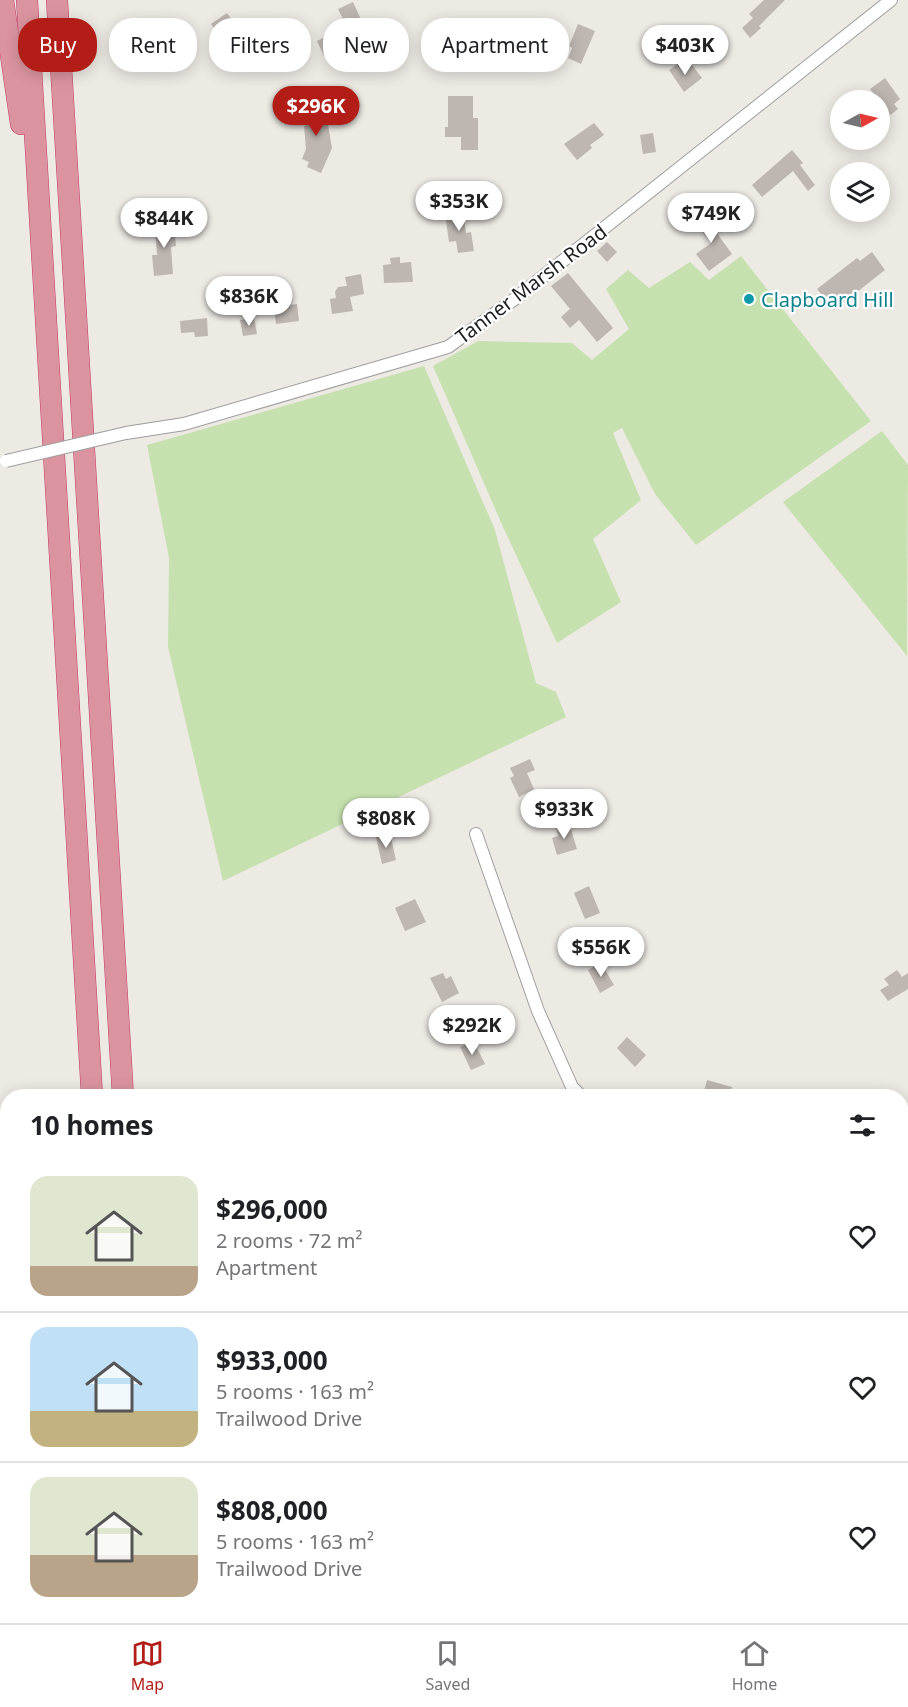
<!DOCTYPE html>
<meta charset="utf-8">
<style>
body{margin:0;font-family:"Noto Sans",sans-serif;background:#f2f2f2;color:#202124;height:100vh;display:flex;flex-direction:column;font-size:22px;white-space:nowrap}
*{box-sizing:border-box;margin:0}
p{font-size:20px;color:#757577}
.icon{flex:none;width:33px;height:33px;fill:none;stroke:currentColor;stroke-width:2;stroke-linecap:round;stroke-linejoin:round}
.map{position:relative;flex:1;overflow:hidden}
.panel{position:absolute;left:0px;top:1089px;width:909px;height:534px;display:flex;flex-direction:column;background:#fff;border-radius:24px 24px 0 0;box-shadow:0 3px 15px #0003}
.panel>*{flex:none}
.guide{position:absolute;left:18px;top:18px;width:600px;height:54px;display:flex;gap:12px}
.needle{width:39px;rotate:82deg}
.tools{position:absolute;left:830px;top:90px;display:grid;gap:12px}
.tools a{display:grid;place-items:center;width:60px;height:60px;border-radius:50%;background:#fff;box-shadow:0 3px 15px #0003;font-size:30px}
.price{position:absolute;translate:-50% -51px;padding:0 14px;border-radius:21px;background:#fff;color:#222;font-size:20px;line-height:39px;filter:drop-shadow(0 2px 3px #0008)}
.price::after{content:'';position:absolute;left:50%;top:36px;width:18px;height:14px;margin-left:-9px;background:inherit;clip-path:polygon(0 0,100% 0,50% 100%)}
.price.on{background:#b21d17;color:#fff}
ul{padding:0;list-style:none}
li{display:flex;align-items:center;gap:18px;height:150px;padding:0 30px}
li+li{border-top:2px solid #e0e0e0}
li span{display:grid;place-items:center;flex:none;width:168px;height:120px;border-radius:18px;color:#555}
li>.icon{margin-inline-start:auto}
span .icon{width:72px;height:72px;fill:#fffc;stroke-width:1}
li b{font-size:26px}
h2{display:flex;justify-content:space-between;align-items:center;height:72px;padding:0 30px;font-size:26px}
.chip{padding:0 21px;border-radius:24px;background:#fff;box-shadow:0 3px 15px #0003;font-size:21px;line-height:54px}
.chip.on{background:#b21d17;color:#fff}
.tabs{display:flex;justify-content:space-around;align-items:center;height:84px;border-top:2px solid #e0e0e0;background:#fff;font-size:16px;color:#757577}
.tabs a{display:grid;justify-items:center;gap:3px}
.tabs .on{color:#b21d17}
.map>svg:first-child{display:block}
.grass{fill:#c6e1af}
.park{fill:#c5f2ca}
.building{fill:#bdb6b1}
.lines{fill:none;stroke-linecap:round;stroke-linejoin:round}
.street-casing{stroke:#9e9e9e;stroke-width:14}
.highway-casing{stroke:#c33963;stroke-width:22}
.street{stroke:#fff;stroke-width:12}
.highway{stroke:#db949f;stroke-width:21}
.street-bridge-casing{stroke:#9e9e9e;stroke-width:14;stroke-linecap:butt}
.street-bridge{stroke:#fff;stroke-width:12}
.culture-dot{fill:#0f9aa8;stroke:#fff;stroke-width:2}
.labels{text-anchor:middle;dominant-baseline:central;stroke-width:4.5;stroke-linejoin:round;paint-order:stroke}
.street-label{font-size:20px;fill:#1d1d1d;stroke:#fff}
.culture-label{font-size:20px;fill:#0d838f;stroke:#fff;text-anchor:start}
</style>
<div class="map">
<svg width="908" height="1623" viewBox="0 0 908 1623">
<rect width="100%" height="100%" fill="#edeae4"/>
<!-- grass -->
<g class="grass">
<polygon points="741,256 871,421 696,545 655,494 622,428 613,433 641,500 593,539 621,602 557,643 503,527 433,366 478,341 572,343 592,360 629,329 606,289 628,270 649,288 690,262 709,280"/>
<polygon points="424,366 495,530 536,683 556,692 566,717 223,881 168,647 169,558 147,445"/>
<polygon points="882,431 908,465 907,656 783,502"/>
</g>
<!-- park -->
<polygon class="park" points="902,1597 908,1602 908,1623 813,1623 821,1616 902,1616"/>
<!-- building -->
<g class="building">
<polygon points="764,0 785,0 759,26 761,28 750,38 742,28 753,18 749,14"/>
<polygon points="353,2 363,24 356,28 360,38 349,44 352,50 343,54 342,51 334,55 333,52 324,56 317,41 334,32 333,29 345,23 338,9"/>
<polygon points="227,13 236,25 234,27 240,36 238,38 241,43 231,51 211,24"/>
<polygon points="578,24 595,31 581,64 568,58 572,48 569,46"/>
<polygon points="679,63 685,70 692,65 702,78 684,92 669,70"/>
<polygon points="885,78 900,99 894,104 898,109 879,124 879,100 870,89"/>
<polygon points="316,94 320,120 327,119 332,148 321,173 307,167 309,162 302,159 306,149 304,126 309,124 305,96"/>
<polygon points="448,96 473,96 473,118 478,118 478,150 461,150 461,137 445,137 445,127 448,127"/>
<polygon points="594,123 604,135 590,145 592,148 577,160 564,144"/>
<polygon points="653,133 656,152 643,154 640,135"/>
<polygon points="792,150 803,163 800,165 815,185 808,191 793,171 762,197 752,185"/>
<polygon points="704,211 718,231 716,232 732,254 709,271 696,254 711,243 693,219"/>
<polygon points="463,212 466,233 471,232 474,251 458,253 456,241 449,242 445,214"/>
<polygon points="174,223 176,246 171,247 173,274 154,276 152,255 157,255 155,224"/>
<polygon points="607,242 617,252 607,262 597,251"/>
<polygon points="872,252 885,270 834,310 817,289 857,258 860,261"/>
<polygon points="400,257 400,263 411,262 413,282 384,283 383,265 391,264 390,258"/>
<polygon points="568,273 613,328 597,342 579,320 570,328 561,317 570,309 551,286"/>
<polygon points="361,274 364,294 350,297 353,311 332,314 330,299 336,298 335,292 338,287 347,286 345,277"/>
<polygon points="297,304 299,321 276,324 274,307"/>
<polygon points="254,317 257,334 243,336 240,320"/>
<polygon points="207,318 208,336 195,337 194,332 181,333 180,321"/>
<polygon points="530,759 535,770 527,773 534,789 519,797 510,778 514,776 510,768"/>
<polygon points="569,823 577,849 557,855 552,838 558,836 556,827"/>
<polygon points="390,834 396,860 382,864 376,837"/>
<polygon points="589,886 600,913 585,919 574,893"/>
<polygon points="415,899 426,922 405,931 395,908"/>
<polygon points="601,963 614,985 600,993 588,970"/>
<polygon points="897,970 902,977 908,973 908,989 888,1001 880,990 889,985 884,979"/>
<polygon points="443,973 446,979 451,976 459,993 442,1002 430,978"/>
<polygon points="627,1037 646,1055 635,1067 617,1048"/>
<polygon points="472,1042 475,1049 477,1048 485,1064 471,1070 460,1047"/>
<polygon points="707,1080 732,1087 730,1096 703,1095"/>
</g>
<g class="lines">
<!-- street casing -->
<g class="street-casing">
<g id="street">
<polyline points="126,433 184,424 448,347 516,298 891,0"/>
<polyline points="476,834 538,1011 572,1087 581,1096"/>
<polyline points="902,1235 908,1228"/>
<polyline points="902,1342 908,1348"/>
<polyline points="577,1623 584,1616"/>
</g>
</g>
<!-- highway casing -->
<g class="highway-casing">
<g id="highway">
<polyline points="3,0 21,124"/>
<polyline points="27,0 92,1096"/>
<polyline points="57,0 123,1096"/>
<polyline points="126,1616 126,1623"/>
<polyline points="156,1616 156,1623"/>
</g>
</g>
<!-- street -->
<use href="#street" class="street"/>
<!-- highway -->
<use href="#highway" class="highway"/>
<!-- street-bridge casing -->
<g class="street-bridge-casing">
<polyline id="street-bridge" points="6,461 126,433"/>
</g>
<!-- street-bridge -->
<use href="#street-bridge" class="street-bridge"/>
</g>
<!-- markers -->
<circle class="culture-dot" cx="749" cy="299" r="6"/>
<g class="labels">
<!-- street labels -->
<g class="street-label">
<text transform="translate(531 284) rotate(-37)">Tanner Marsh Road</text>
</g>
<!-- culture labels -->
<g class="culture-label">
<text x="761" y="299">Clapboard Hill</text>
</g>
</g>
</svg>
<div class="tools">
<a><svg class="needle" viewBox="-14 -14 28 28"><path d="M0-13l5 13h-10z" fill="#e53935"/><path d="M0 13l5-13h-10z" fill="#757577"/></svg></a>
<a><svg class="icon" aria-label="layers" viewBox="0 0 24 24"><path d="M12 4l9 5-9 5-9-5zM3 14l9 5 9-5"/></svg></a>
</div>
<b class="price" style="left:685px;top:76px">$403K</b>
<b class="price on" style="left:316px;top:137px">$296K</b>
<b class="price" style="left:459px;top:232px">$353K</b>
<b class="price" style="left:711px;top:244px">$749K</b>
<b class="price" style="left:164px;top:249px">$844K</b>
<b class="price" style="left:249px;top:327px">$836K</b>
<b class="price" style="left:564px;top:840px">$933K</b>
<b class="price" style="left:386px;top:849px">$808K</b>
<b class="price" style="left:601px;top:978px">$556K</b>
<b class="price" style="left:472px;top:1056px">$292K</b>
<div class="guide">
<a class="chip on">Buy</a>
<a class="chip">Rent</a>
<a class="chip">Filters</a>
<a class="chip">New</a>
<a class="chip">Apartment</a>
</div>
<section class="panel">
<h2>10 homes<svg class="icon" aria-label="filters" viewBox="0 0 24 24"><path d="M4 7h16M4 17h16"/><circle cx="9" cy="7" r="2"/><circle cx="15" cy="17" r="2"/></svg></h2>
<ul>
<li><span style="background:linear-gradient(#dfe7d0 75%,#b9a48a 0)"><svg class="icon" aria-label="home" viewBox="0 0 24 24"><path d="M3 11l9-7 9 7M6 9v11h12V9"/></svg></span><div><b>$296,000</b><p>2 rooms · 72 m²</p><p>Apartment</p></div><svg class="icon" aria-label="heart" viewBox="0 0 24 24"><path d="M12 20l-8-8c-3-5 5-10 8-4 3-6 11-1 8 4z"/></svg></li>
<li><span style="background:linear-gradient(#bfe0f5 70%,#c2b280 0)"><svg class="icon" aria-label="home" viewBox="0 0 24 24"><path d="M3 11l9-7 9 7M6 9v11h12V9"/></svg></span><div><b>$933,000</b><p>5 rooms · 163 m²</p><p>Trailwood Drive</p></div><svg class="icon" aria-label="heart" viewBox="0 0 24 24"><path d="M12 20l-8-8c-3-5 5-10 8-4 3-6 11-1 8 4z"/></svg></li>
<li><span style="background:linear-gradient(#dfe7d0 65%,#b9a48a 0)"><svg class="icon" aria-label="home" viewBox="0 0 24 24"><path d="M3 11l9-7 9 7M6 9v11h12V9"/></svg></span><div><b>$808,000</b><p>5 rooms · 163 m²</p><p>Trailwood Drive</p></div><svg class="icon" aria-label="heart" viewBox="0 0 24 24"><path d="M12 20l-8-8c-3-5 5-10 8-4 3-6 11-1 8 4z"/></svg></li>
</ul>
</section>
</div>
<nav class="tabs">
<a class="on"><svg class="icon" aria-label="map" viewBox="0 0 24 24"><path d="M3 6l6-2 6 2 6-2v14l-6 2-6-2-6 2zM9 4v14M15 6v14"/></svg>Map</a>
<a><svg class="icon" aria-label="saved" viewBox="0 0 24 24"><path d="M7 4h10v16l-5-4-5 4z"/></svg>Saved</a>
<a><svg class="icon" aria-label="home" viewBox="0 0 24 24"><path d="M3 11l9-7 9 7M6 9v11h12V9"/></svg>Home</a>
</nav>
